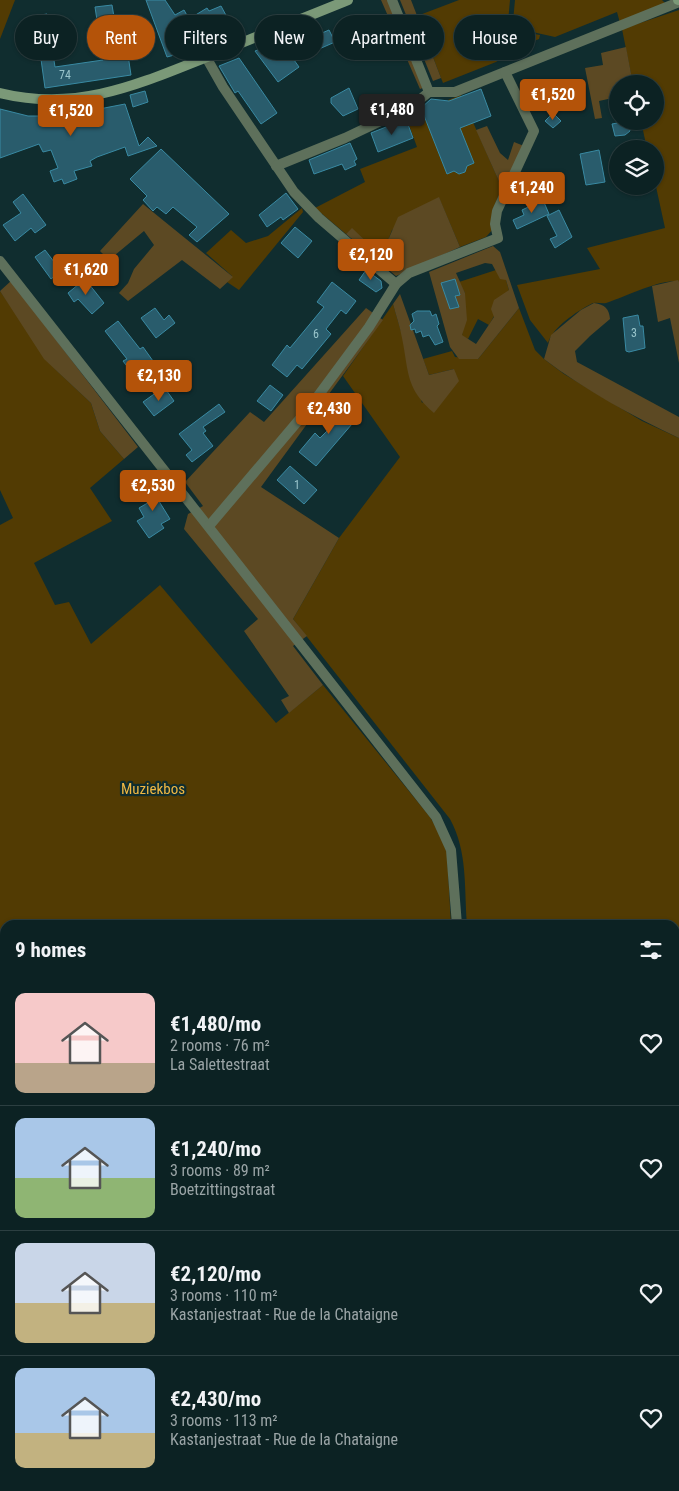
<!DOCTYPE html>
<meta charset="utf-8">
<style>
body{margin:0;font-family:"Roboto Condensed",sans-serif;background:#1a2f30;color:#f1f3f6;height:100vh;display:flex;flex-direction:column;font-size:19px;white-space:nowrap}
*{box-sizing:border-box;margin:0}
p{font-size:16px;color:#9aa4a6}
.icon{flex:none;width:28px;height:28px;fill:none;stroke:currentColor;stroke-width:2;stroke-linecap:round;stroke-linejoin:round}
.map{position:relative;flex:1;overflow:hidden}
.details{position:absolute;left:0px;top:920px;width:680px;height:571px;display:flex;flex-direction:column;background:#0c2223;border-radius:15px 15px 0 0;box-shadow:0 1px 4px #0004,0 0 0 1px #2c3f41}
.details>*{flex:none}
.hud{position:absolute;left:15px;top:15px;width:650px;height:45px;display:flex;gap:10px}
.controls{position:absolute;left:609px;top:75px;display:grid;gap:10px}
.controls a{display:grid;place-items:center;width:55px;height:55px;border-radius:50%;background:#0c2223;box-shadow:0 1px 4px #0004,0 0 0 1px #2c3f41;font-size:25px}
.price{position:absolute;translate:-50% -42px;padding:0 11px;border-radius:5px;background:#b45309;color:#fff;font-size:16px;line-height:32px;filter:drop-shadow(0 1px 2px #0008)}
.price::after{content:'';position:absolute;left:50%;top:30px;width:15px;height:11px;margin-left:-8px;background:inherit;clip-path:polygon(0 0,100% 0,50% 100%)}
.price.selected{background:#222;color:#fff}
ul{padding:0;list-style:none}
li{display:flex;align-items:center;gap:15px;height:125px;padding:0 15px}
li+li{border-top:1px solid #2c3f41}
li span{display:grid;place-items:center;flex:none;width:140px;height:100px;border-radius:10px;color:#555}
li>.icon{margin-inline-start:auto}
span .icon{width:60px;height:60px;fill:#fffc;stroke-width:1}
li b{font-size:21px}
h2{display:flex;justify-content:space-between;align-items:center;height:60px;padding:0 15px;font-size:21px}
.tag{padding:0 18px;border-radius:22px;background:#0c2223;box-shadow:0 1px 4px #0004,0 0 0 1px #2c3f41;font-size:18px;line-height:45px}
.tag.selected{background:#b45309;color:#fff}
.map>svg:first-child{display:block}
.green{fill:#523b03}
.forest{fill:#5c4923;fill-rule:evenodd}
.building{fill:#295c6c;stroke:#398aa3}
.lines{fill:none;stroke-linecap:round;stroke-linejoin:round}
.minor{stroke:#5e705b;stroke-width:10}
.secondary{stroke:#7b9978;stroke-width:10}
.labels{text-anchor:middle;dominant-baseline:central;stroke-width:4.5;stroke-linejoin:round;paint-order:stroke}
.number-label{font-size:12px;fill:#99c5cb}
.park-label{font-size:15px;fill:#f1b944;stroke:#102d2f}
</style>
<div class="map">
<svg width="679" height="1491" viewBox="0 0 679 1491">
<rect width="100%" height="100%" fill="#102d2f"/>
<!-- green -->
<g class="green">
<polygon points="0,0 15,0 0,39"/>
<polygon points="459,0 510,0 505,56 496,62 443,83 417,16"/>
<polygon points="515,0 662,0 665,3 620,23 617,12 555,37 528,31 512,32"/>
<path d="M679 10V282C665 277 624 297 609 302 603 305 596 301 591 304 576 312 553 327 548 343L530 320 517 285 600 269 587 248 665 228 655 182V149H647L641 121H655V84H633L622 29Z"/>
<polygon points="529,33 540,35 539,39 514,49 512,47 515,34"/>
<polygon points="461,95 502,188 492,211 493,229 486,237 460,247 439,198 392,230 389,238 374,250 352,229 346,234 315,208 365,182 360,169 417,147 406,117 422,110 447,174 454,171 459,174 465,172 467,166 474,163 448,100"/>
<polygon points="302,208 303,212 239,290 227,282 232,276 206,253 231,230 246,243 268,236"/>
<polygon points="496,270 506,280 509,290 489,325 478,319 468,339 462,336 465,293 459,282"/>
<path d="M0 291 55 369 91 403 100 431 124 459 90 488 112 521 34 563 55 605 69 602 91 644 160 585 276 723 323 685 430 817 441 836 447 853 451 925H5V1486H675V925H467C464 888 468 852 450 819L293 619 339 538 400 457 343 376 393 304 422 403 454 369 429 375 423 359 452 351 455 357 478 359 519 308 535 350 544 359 564 374 642 421 679 438V1491H0V525L13 518 0 490Z"/>
</g>
<!-- forest -->
<g class="forest">
<polygon points="381,0 388,0 425,87 420,89"/>
<polygon points="400,0 411,0 441,78 433,81"/>
<polygon points="626,47 633,84 618,84 617,97 599,101 602,118 595,119 585,68 603,65 601,53"/>
<polygon points="487,126 500,153 508,160 514,142 524,146 502,188 476,130"/>
<polygon points="439,197 460,247 396,276 346,234 352,228 374,249 389,238 398,217"/>
<polygon points="143,204 233,277 220,289 182,260 128,301 119,293 128,283 134,269 154,245 144,231 109,260 100,251"/>
<path d="M493 246 500 252 519 308 478 359H459L450 347 429 272ZM485 263 492 264 500 279 506 280 509 290 494 300 491 309 494 317 476 344 462 335 467 320 465 293 456 273Z"/>
<polygon points="678,280 679,282 679,363 670,318 658,322 652,286"/>
<polygon points="11,281 138,447 124,459 100,431 91,403 44,359 0,291"/>
<path d="M400 294 429 375 454 369 459 381 434 413C405 388 409 372 402 338 400 327 396 315 393 304Z"/>
<path d="M594 303C605 305 609 308 610 319L590 336 575 351 577 362 679 417V438C632 416 585 390 544 359L551 335 581 310Z"/>
<polygon points="366,308 383,320 261,487 339,538 293,619 307,636 293,646 323,685 289,713 281,700 289,696 244,631 258,619 184,529 188,514 203,506 185,482 250,412 264,422"/>
</g>
<!-- building -->
<g class="building">
<polygon points="146,0 165,0 175,15 184,10 189,19 207,8 209,11 221,6 228,19 221,23 229,36 179,56 178,54 167,57"/>
<polygon points="112,5 115,23 123,22 131,75 45,88 35,16 47,14 55,67 103,60 95,7"/>
<polygon points="329,30 335,42 294,60 299,67 278,82 255,51 284,40 287,48"/>
<polygon points="239,58 277,113 261,124 238,91 235,93 219,66"/>
<polygon points="349,88 358,109 343,116 331,103 331,98"/>
<polygon points="481,89 491,116 460,128 474,163 467,166 465,172 459,174 454,171 447,174 421,108 431,99 449,101"/>
<polygon points="145,91 148,102 133,107 130,95"/>
<polygon points="125,104 139,146 148,137 157,146 128,156 125,147 97,157 90,161 92,166 74,171 77,179 64,184 62,179 54,182 50,171 58,168 51,150 43,152 39,144 0,158 0,109 28,116 63,116"/>
<polygon points="553,113 561,121 553,128 545,121"/>
<polygon points="406,119 413,138 378,152 371,133"/>
<polygon points="628,121 630,131 625,135 615,136 612,124"/>
<polygon points="350,143 357,159 354,161 356,165 345,170 342,164 314,174 309,160"/>
<polygon points="161,149 229,214 197,242 189,235 197,227 173,207 166,214 157,207 153,211 143,200 147,196 130,179"/>
<polygon points="599,150 605,182 586,185 580,154"/>
<polygon points="286,193 298,209 283,220 281,217 267,227 259,215"/>
<polygon points="23,194 46,225 35,233 31,228 15,241 3,225 21,213 13,202"/>
<polygon points="543,200 549,214 517,229 513,220 524,215 522,210"/>
<polygon points="559,210 572,237 555,248 550,239 557,236 547,216"/>
<polygon points="295,227 312,241 298,258 281,243"/>
<polygon points="45,250 61,271 51,279 35,257"/>
<polygon points="366,270 381,281 382,288 376,292 359,280"/>
<polygon points="85,279 104,303 92,314 78,299 74,302 68,293"/>
<polygon points="455,279 460,295 455,296 459,307 450,309 441,283"/>
<polygon points="332,282 356,301 346,314 341,310 326,329 331,334 302,369 297,365 287,377 272,365 287,345 290,348 324,307 317,302"/>
<polygon points="155,308 164,320 169,315 175,323 156,338 141,318"/>
<polygon points="417,311 430,311 432,316 436,314 439,324 437,326 443,342 435,345 429,335 423,337 421,331 416,333 415,329 411,330 410,325 414,321 412,314"/>
<polygon points="638,315 640,326 643,326 645,348 629,352 626,351 623,318"/>
<polygon points="118,321 140,349 143,347 158,368 139,382 123,361 127,359 105,331"/>
<polygon points="270,385 283,395 271,411 257,401"/>
<polygon points="164,387 174,401 154,416 143,402"/>
<polygon points="342,403 358,417 316,466 299,452 315,433 320,438 334,424 328,418"/>
<polygon points="219,404 225,412 203,427 206,431 203,433 213,446 192,462 186,455 192,450 179,434"/>
<polygon points="290,466 317,490 304,504 277,480"/>
<polygon points="159,482 166,492 157,498 170,519 161,524 164,528 149,538 137,521 144,517 139,508 151,501 144,491"/>
</g>
<g class="lines">
<!-- minor -->
<g class="minor">
<polyline points="392,0 429,92"/>
<polyline points="206,57 223,87 294,192 319,218 396,284"/>
<polyline points="276,166 345,138 412,106 429,92 455,92 679,2"/>
<polyline points="0,261 436,817 451,850 457,925"/>
<polyline points="209,526 309,408 369,327 396,284 409,273 498,238 495,224 497,211 534,131 505,72"/>
<polyline points="675,1207 679,1205"/>
<polyline points="586,1491 587,1486"/>
</g>
<!-- secondary -->
<g class="secondary">
<polyline points="678,0 679,0"/>
<path d="M0 93C81 113 143 82 217 53 260 35 304 18 348 0"/>
</g>
</g>
<g class="labels">
<!-- number labels -->
<g class="number-label">
<text x="65" y="75">74</text>
<text x="634" y="333">3</text>
<text x="316" y="334">6</text>
<text x="297" y="485">1</text>
</g>
<!-- park labels -->
<g class="park-label">
<text x="153" y="789">Muziekbos</text>
</g>
</g>
</svg>
<div class="controls">
<a><svg class="icon" aria-label="locate" viewBox="0 0 24 24"><circle cx="12" cy="12" r="6"/><path d="M12 2v4M12 18v4M2 12h4M18 12h4"/></svg></a>
<a><svg class="icon" aria-label="layers" viewBox="0 0 24 24"><path d="M12 4l9 5-9 5-9-5zM3 14l9 5 9-5"/></svg></a>
</div>
<b class="price" style="left:553px;top:121px">€1,520</b>
<b class="price selected" style="left:392px;top:136px">€1,480</b>
<b class="price" style="left:71px;top:137px">€1,520</b>
<b class="price" style="left:532px;top:214px">€1,240</b>
<b class="price" style="left:371px;top:281px">€2,120</b>
<b class="price" style="left:86px;top:296px">€1,620</b>
<b class="price" style="left:159px;top:402px">€2,130</b>
<b class="price" style="left:329px;top:435px">€2,430</b>
<b class="price" style="left:153px;top:512px">€2,530</b>
<div class="hud">
<a class="tag">Buy</a>
<a class="tag selected">Rent</a>
<a class="tag">Filters</a>
<a class="tag">New</a>
<a class="tag">Apartment</a>
<a class="tag">House</a>
</div>
<section class="details">
<h2>9 homes<svg class="icon" aria-label="filters" viewBox="0 0 24 24"><path d="M4 7h16M4 17h16"/><circle cx="9" cy="7" r="2"/><circle cx="15" cy="17" r="2"/></svg></h2>
<ul>
<li><span style="background:linear-gradient(#f6c9c9 70%,#b9a48a 0)"><svg class="icon" aria-label="home" viewBox="0 0 24 24"><path d="M3 11l9-7 9 7M6 9v11h12V9"/></svg></span><div><b>€1,480/mo</b><p>2 rooms · 76 m²</p><p>La Salettestraat</p></div><svg class="icon" aria-label="heart" viewBox="0 0 24 24"><path d="M12 20l-8-8c-3-5 5-10 8-4 3-6 11-1 8 4z"/></svg></li>
<li><span style="background:linear-gradient(#a9c7e8 60%,#8fb573 0)"><svg class="icon" aria-label="home" viewBox="0 0 24 24"><path d="M3 11l9-7 9 7M6 9v11h12V9"/></svg></span><div><b>€1,240/mo</b><p>3 rooms · 89 m²</p><p>Boetzittingstraat</p></div><svg class="icon" aria-label="heart" viewBox="0 0 24 24"><path d="M12 20l-8-8c-3-5 5-10 8-4 3-6 11-1 8 4z"/></svg></li>
<li><span style="background:linear-gradient(#c9d6e8 60%,#c2b280 0)"><svg class="icon" aria-label="home" viewBox="0 0 24 24"><path d="M3 11l9-7 9 7M6 9v11h12V9"/></svg></span><div><b>€2,120/mo</b><p>3 rooms · 110 m²</p><p>Kastanjestraat - Rue de la Chataigne</p></div><svg class="icon" aria-label="heart" viewBox="0 0 24 24"><path d="M12 20l-8-8c-3-5 5-10 8-4 3-6 11-1 8 4z"/></svg></li>
<li><span style="background:linear-gradient(#a9c7e8 65%,#c2b280 0)"><svg class="icon" aria-label="home" viewBox="0 0 24 24"><path d="M3 11l9-7 9 7M6 9v11h12V9"/></svg></span><div><b>€2,430/mo</b><p>3 rooms · 113 m²</p><p>Kastanjestraat - Rue de la Chataigne</p></div><svg class="icon" aria-label="heart" viewBox="0 0 24 24"><path d="M12 20l-8-8c-3-5 5-10 8-4 3-6 11-1 8 4z"/></svg></li>
</ul>
</section>
</div>
